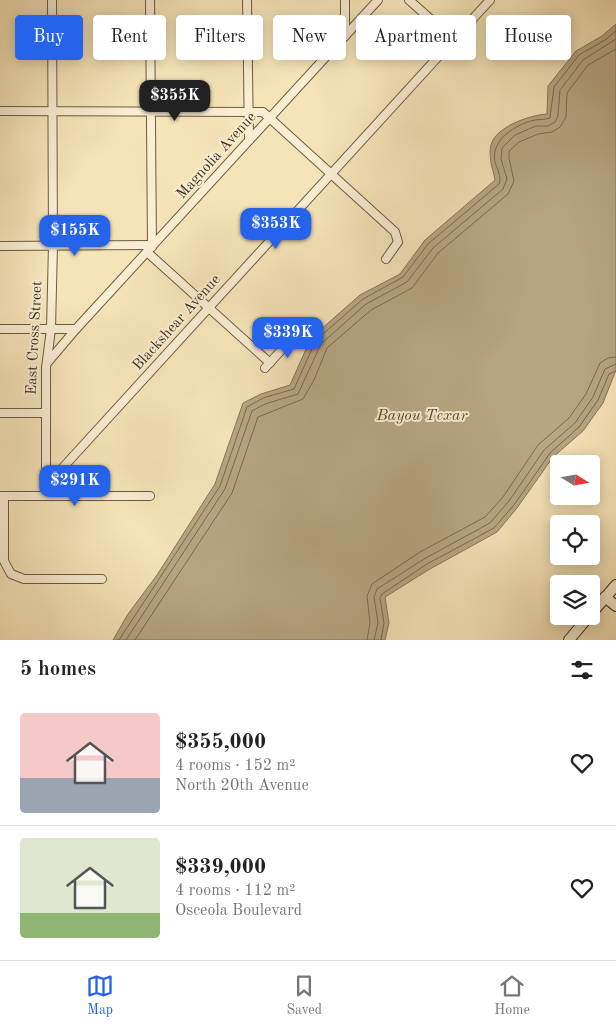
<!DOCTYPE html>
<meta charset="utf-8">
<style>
body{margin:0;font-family:"Old Standard TT",serif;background:#f2f2f2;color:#222;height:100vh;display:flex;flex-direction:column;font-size:19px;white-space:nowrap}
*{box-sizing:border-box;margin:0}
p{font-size:16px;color:#767676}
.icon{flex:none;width:28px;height:28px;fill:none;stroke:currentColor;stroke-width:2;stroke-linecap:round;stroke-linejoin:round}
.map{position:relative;height:640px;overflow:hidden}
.sheet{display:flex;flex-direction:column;background:#fff;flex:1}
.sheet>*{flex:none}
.hud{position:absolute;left:15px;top:15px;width:586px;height:45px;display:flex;gap:10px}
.needle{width:32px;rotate:101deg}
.tools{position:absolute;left:550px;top:455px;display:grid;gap:10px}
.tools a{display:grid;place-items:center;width:50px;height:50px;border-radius:5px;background:#fff;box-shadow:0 2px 12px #0003;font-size:25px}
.price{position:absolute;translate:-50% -42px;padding:0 11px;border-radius:10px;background:#2563eb;color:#fff;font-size:16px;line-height:32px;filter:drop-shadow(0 1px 2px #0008)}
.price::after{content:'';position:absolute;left:50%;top:30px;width:15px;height:11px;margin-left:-8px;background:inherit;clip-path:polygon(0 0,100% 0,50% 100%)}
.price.current{background:#222;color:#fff}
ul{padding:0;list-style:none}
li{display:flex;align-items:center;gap:15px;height:125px;padding:0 20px}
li+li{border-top:1px solid #e0e0e0}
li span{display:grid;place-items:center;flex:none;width:140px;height:100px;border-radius:5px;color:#555}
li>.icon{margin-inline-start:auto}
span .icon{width:60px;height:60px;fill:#fffc;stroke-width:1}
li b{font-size:21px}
h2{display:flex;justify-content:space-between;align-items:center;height:60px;padding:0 20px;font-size:21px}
.pill{padding:0 18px;border-radius:5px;background:#fff;box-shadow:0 2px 12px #0003;font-size:18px;line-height:45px}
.pill.current{background:#2563eb;color:#fff}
.tab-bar{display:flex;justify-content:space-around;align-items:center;height:70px;border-top:1px solid #e0e0e0;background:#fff;font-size:14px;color:#767676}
.tab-bar a{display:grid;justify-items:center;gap:2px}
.tab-bar .current{color:#2563eb}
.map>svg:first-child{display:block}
.water{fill:#b7a684;stroke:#86765b}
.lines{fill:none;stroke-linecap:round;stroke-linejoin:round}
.shore{stroke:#7a6a51;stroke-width:1}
.street-casing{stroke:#6b5c45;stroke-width:10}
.secondary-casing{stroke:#3d2f1e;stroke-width:12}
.street{stroke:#f9edd2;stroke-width:8}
.secondary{stroke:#f9edd2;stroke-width:10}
.labels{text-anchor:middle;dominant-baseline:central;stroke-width:4;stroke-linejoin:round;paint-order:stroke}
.street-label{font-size:15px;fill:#3d2f1e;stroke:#f9edd2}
.water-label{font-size:16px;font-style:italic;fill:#5c4d38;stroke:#f9edd2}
</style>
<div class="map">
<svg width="616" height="640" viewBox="0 0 616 640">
<rect width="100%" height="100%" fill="#f6e4b9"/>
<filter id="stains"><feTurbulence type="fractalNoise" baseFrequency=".004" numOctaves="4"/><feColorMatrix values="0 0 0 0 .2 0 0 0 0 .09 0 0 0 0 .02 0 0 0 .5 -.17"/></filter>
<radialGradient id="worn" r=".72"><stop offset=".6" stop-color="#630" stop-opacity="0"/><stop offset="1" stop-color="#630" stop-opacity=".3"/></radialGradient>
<!-- water -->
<path class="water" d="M616 24V370L603 403 583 431 553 457 517 508 497 532 430 569 385 597 389 623 385 640H113L128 614 157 575 215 484 243 403 261 394 290 385 311 338 360 295 400 274 425 240 495 180C493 169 488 158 491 145 495 127 530 115 547 114L548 86 576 51 602 36Z"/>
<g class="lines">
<!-- shore -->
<g class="shore">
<path d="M119 640 220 486 247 407 263 398 294 389 316 340 363 299 403 277 428 244 499 184C502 177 497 169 495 162 490 140 516 124 535 120 540 119 545 120 550 118L554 87 579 55 605 40 616 31"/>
<polyline points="126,640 225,489 252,411 265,404 298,394 321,344 366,304 407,282 433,248 503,189 507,179 501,159 502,148 515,135 536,126 548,126 555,122 558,116 560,90 583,60 616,39"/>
<polyline points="135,640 232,493 258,417 303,399 314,380 327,348 371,310 412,288 438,253 508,194 514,181 509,158 509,151 519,142 538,134 552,132 560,127 566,117 567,93 588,65 616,49"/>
<polyline points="367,640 370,623 367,596 372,584 420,552 485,517 503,497 538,445 569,418 586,394 600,363 608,358 616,357"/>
<polyline points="374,640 378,623 374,597 377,589 424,559 490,523 509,501 544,450 575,423 593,397 605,369 616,364"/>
<polyline points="381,640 384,623 380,598 382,594 427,564 494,528 514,505 550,453 579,427 598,400 609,374 616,371"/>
</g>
<!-- street casing -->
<g class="street-casing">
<g id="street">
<polyline points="150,0 152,247"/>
<polyline points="247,0 249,140"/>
<polyline points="409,0 454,40"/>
<polyline points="345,36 345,0"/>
<polyline points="0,111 263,112 395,232 398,242 386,259"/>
<polyline points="0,246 150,245"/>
<polyline points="147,252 270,363"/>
<polyline points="0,329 76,329 378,0"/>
<polyline points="48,362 76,329"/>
<polyline points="265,368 295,335"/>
<polyline points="0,413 46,413"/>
<polyline points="46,486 490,0"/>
<polyline points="0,496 150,496"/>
<polyline points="4,496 4,561 11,574 24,579 102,579"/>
<polyline points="46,496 46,368 51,329 53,245 52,0"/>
</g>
</g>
<!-- secondary casing -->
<g class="secondary-casing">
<g id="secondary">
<polyline points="605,597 616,606"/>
<polyline points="591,614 616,585"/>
<polyline points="569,640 589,616"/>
</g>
</g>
<!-- street -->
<use href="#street" class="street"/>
<!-- secondary -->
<use href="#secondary" class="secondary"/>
</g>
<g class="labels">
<!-- street labels -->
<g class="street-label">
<text transform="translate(217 156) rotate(-48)">Magnolia Avenue</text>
<text transform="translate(177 323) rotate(-48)">Blackshear Avenue</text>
<text transform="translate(35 338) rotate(-87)">East Cross Street</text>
</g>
<!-- water labels -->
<g class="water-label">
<text x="422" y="416">Bayou Texar</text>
</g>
</g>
<rect width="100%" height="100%" filter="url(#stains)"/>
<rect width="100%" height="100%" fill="url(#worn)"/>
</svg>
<div class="tools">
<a><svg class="needle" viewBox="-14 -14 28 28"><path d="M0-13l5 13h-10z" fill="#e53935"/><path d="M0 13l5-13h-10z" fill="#767676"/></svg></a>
<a><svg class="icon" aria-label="locate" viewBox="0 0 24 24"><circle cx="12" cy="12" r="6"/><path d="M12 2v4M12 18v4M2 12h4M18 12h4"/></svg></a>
<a><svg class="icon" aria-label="layers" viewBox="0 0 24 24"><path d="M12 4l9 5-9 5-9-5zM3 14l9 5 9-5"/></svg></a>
</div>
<b class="price current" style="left:175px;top:122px">$355K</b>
<b class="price" style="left:276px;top:250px">$353K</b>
<b class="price" style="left:75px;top:257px">$155K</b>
<b class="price" style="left:288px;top:359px">$339K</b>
<b class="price" style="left:75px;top:507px">$291K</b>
<div class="hud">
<a class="pill current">Buy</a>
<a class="pill">Rent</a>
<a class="pill">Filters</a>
<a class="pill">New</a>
<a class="pill">Apartment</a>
<a class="pill">House</a>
</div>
</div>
<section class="sheet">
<h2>5 homes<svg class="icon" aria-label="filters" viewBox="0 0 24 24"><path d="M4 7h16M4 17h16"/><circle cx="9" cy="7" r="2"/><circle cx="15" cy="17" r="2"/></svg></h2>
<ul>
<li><span style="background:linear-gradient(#f6c9c9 65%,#9aa5b1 0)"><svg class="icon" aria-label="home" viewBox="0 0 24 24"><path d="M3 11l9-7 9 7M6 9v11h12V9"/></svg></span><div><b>$355,000</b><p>4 rooms · 152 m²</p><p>North 20th Avenue</p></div><svg class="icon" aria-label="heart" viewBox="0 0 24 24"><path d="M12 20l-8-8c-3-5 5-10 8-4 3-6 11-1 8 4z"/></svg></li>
<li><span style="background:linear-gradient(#dfe7d0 75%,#8fb573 0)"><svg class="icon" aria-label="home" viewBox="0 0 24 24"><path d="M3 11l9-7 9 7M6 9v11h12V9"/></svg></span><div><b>$339,000</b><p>4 rooms · 112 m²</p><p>Osceola Boulevard</p></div><svg class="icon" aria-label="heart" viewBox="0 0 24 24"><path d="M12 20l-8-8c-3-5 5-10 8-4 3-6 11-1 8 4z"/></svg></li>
</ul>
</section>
<nav class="tab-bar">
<a class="current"><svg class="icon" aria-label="map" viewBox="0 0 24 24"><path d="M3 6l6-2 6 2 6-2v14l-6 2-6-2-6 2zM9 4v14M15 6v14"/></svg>Map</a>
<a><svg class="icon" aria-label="saved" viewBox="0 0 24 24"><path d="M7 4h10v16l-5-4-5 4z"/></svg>Saved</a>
<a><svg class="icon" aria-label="home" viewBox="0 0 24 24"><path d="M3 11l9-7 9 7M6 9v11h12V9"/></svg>Home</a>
</nav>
